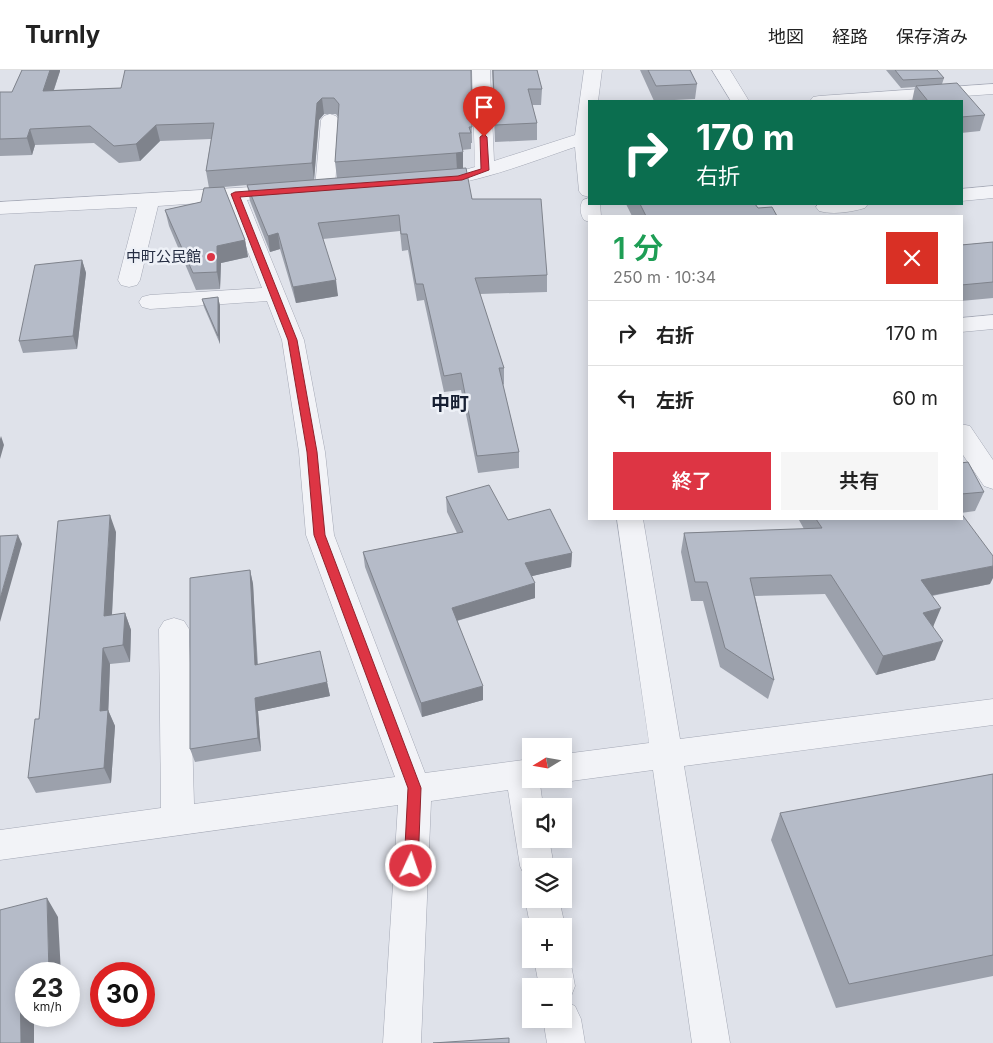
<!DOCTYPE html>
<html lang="ja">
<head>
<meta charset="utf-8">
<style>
  body { margin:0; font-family:Inter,"Noto Sans JP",sans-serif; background:#f6f6f6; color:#222; height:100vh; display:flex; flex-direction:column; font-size:19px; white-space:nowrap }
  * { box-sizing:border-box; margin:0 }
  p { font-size:16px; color:#767676 }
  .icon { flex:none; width:28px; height:28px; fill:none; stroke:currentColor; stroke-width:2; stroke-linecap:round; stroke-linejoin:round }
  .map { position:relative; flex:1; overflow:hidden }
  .side { position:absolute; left:588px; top:145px; width:375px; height:305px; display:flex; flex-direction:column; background:#fff; border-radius:0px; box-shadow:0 2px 12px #0003 }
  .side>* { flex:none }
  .top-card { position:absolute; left:588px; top:30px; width:375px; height:105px; border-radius:0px; box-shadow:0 2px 12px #0003; background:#0b6e4f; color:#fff; overflow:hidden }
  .needle { width:32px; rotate:259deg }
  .fabs { position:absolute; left:522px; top:668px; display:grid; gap:10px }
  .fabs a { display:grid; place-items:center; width:50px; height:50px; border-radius:0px; background:#fff; box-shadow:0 2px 12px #0003; font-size:25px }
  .speed { position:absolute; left:15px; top:892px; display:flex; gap:10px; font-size:25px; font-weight:700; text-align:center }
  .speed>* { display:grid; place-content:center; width:65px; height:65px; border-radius:50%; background:#fff; box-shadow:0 2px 12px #0003; line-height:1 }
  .speed small { font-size:12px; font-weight:400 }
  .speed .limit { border:8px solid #d22; background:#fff; color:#111 }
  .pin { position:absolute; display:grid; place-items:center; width:42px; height:42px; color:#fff; margin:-51px -21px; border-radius:50% 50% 50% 0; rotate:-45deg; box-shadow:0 0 5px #0007 }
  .pin .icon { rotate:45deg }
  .me { position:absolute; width:55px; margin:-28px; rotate:3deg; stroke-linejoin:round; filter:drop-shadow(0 0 4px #0008) }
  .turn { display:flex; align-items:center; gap:18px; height:105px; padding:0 25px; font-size:22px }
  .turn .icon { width:65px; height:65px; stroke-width:2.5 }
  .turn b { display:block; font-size:35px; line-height:42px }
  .round { display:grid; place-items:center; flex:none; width:52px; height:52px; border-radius:0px; background:#f6f6f6 }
  .head { display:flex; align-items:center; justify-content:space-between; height:85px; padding:0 25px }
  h1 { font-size:30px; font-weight:600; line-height:38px; color:#1e9e55 }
  .primary-button { display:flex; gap:10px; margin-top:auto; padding:10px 25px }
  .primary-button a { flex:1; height:58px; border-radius:0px; background:#dd3544; color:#fff; font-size:20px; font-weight:600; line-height:58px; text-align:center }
  .primary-button a+a { background:#f6f6f6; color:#222 }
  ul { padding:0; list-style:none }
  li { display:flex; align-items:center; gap:15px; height:65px; padding:0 25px; border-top:1px solid #e0e0e0 }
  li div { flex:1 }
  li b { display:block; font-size:19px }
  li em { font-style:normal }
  header { display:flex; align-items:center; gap:30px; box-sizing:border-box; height:70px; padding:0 25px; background:#fff; border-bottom:1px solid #e0e0e0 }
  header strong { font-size:24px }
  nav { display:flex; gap:28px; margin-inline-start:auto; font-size:18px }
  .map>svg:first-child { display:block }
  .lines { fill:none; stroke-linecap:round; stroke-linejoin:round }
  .minor-casing { stroke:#a4a8b5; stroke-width:1 }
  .minor { fill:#f2f3f7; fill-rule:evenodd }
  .wall { fill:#9ca1ac; fill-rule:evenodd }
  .shaded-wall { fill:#7f838c }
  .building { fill:#b5bbc8; stroke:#7f838c }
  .route { fill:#dd3544; stroke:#90222c }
  .poi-dot { fill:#dd3544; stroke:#eef1f7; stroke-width:2 }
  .labels { text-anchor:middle; stroke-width:5; stroke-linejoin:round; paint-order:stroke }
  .far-poi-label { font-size:15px; fill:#262e43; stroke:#eef1f7; text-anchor:end }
  .neighbourhood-label { font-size:19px; font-weight:bold; fill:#182033; stroke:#eef1f7 }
</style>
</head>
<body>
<header>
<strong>Turnly</strong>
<nav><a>地図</a><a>経路</a><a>保存済み</a></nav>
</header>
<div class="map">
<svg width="993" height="973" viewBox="0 0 993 973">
  <rect width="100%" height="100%" fill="#dfe2ea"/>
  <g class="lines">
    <defs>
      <path id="minor" d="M 472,0 L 490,0 L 494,91 L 575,65 L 584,0 L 602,0 L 598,31 L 589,31 L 589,127 L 582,125 L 579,121 L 575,77 C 541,88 457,122 425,114 L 422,110 L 425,106 L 457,102 L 475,97 Z
        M 712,0 L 730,0 L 749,31 L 731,31 Z
        M 993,14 L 993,24 L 893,31 L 810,31 L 813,27 L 819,26 Z
        M 330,44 L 336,46 L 339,50 L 335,118 L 332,122 L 318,122 L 315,118 L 321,50 L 324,46 Z
        M 287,115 L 294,117 L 297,121 L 294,125 L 247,130 L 304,270 L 325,382 L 334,465 L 425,703 L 531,689 L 531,709 L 544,709 L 540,714 L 543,736 L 531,736 L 531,769 L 549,769 L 554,796 L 531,796 L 531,809 L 525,807 L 520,796 L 508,720 L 431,731 L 421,973 L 383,973 L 398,735 L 0,790 L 0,760 L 161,738 L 159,559 L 164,551 L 174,548 L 184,551 L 189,559 L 194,734 L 395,707 L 306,465 L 299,382 L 282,270 L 267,231 L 150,239 L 142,237 L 139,232 L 142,227 L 150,225 L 262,218 L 228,131 L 158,136 L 140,210 L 137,215 L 129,217 L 121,215 L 118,210 L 137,137 L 0,144 L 0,132 Z
        M 993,116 L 993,128 L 961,131 L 961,119 Z
        M 589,128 L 589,134 L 600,134 L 601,146 L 589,146 L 589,152 L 584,150 C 580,144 579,136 583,130 Z
        M 818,134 L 868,134 L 865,138 C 851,142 833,145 819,141 L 816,137 Z
        M 993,245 L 993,259 L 961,262 L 961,248 Z
        M 961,354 L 970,356 L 993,390 L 993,419 L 984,416 L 961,382 Z
        M 617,449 L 643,449 L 680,669 L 993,629 L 993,655 L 684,696 L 730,973 L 692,973 L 653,700 L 564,712 L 556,709 L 564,709 L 564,684 L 649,673 Z
        M 531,817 L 531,829 L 559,829 L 565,856 L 564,858 L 564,856 L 531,856 L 531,860 L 525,829 Z
        M 564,876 L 570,889 L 575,916 L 570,929 L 564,931 L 575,936 L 581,949 L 585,973 L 547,973 L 543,949 L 564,949 L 564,916 L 539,916 L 534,889 L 564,889 Z"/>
    </defs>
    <use href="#minor" class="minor-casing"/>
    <use href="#minor" class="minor"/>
  </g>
  <path class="wall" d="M 22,0 L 60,0 L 60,1 L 54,20 L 121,18 L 471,0 L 472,73 L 471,73 L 471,79 L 462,80 L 463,98 L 472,129 L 547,205 L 547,222 L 480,224 L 504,298 L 504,314 L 503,315 L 519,382 L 519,398 L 478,403 L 461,320 L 444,322 L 424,230 L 417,231 L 408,180 L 402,181 L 400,161 L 323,169 L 338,226 L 296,233 L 280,179 L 270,182 L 250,131 L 247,115 L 224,117 L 245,170 L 248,187 L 221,193 L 220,219 L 196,220 L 169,156 L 165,140 L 201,132 L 209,118 L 206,101 L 211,69 L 160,71 L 140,91 L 119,93 L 94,73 L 35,75 L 32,85 L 0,86 L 0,22 L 12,22 ZM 324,44 L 336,44 L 338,47 L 335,92 L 337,108 L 314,110 L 319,50 Z
    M 492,0 L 537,0 L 542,19 L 541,35 L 532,35 L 537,53 L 537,70 L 495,72 Z
    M 640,0 L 690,0 L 697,14 L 695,29 L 654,31 Z
    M 886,0 L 937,0 L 944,8 L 942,14 L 985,45 L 980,61 L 961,63 L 961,31 L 912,31 L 915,17 L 901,18 Z
    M 626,134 L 755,134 L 758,138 L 777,146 L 632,146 Z
    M 993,172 L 993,228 L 961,231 L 961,175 Z
    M 82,190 L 86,203 L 77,279 L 23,283 L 19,271 Z
    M 218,227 L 220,236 L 220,274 L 204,237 L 202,229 Z
    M 961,393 L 984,422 L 975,441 L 961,443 Z
    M 446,427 L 508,450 L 572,483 L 571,497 L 532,506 L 535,528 L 457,551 L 483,630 L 422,647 L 365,497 L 363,482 L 457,463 L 447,442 Z
    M 799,449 L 961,449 L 990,514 L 932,526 L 935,590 L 876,605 L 825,524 L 755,526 L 774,610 L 768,629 L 720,597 L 703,531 L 691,531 L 681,482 L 684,463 L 804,459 L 799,450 Z
    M 116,462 L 112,545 L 125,543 L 131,560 L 130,592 L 110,594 L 108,640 L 115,656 L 111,713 L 36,723 L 28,708 L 39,649 Z
    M 250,500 L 253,514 L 258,595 L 327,612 L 330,626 L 258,641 L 261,681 L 195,692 L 190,679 Z
    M 993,704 L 993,906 L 836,938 L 771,770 L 780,743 Z"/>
  <path class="shaded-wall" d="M 50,0 L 60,0 L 60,1 L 48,37 L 43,21 Z
    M 322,28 L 324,44 L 319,50 L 314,110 L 312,93 L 317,33 Z
    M 156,55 L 160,71 L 140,91 L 136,74 Z
    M 30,59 L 35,75 L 32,85 L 27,68 Z
    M 463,82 L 463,98 L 457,100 L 456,83 Z
    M 278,163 L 280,179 L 270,182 L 268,166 Z
    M 245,170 L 248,187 L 221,193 L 220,219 L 217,202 L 217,176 Z
    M 82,190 L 86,203 L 77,279 L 73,266 Z
    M 336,210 L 338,226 L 296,233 L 293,217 Z
    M 218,227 L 220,236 L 220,274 L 218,266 Z
    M 1,366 L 4,375 L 0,389 L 0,369 Z
    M 110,445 L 116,462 L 111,562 L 104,546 Z
    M 18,465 L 22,474 L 0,552 L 0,529 Z
    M 572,483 L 571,497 L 524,508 L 525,493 Z
    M 993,496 L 993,508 L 990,514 L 913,529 L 921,510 Z
    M 250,500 L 253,514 L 258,609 L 255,595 Z
    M 535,513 L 535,528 L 452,552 L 452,538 Z
    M 941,538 L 933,557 L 923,543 Z
    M 125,543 L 131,560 L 130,592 L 123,575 Z
    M 943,571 L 935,590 L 876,605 L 883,586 Z
    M 103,578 L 110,594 L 108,651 L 108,640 L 115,656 L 111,713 L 104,698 L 100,641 Z
    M 327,612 L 330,626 L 258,641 L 261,681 L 258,668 L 255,628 Z
    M 483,616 L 483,630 L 422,647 L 421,633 Z
    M 47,828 L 58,847 L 61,904 L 49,904 Z
    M 26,913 L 26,946 L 34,946 L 34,973 L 21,973 L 20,914 Z"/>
  <path class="building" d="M 22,0 L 50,0 L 43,21 L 121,18 L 125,0 L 471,0 L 472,57 L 469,57 L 471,63 L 459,63 L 463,82 L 456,83 L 335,92 L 339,34 L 334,28 L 322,28 L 317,33 L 312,93 L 206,101 L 214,53 L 156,55 L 136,74 L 114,76 L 90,56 L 30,59 L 27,68 L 0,69 L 0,22 L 12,22 Z
    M 493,0 L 537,0 L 542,19 L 528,19 L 537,53 L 495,55 Z
    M 648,0 L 690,0 L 697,14 L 656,16 Z
    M 895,0 L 937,0 L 944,8 L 903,10 Z
    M 957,13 L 985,45 L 961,47 L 961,31 L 928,31 L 916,16 Z
    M 466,98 L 472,129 L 541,129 L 547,205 L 475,208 L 504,298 L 499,298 L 519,382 L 477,386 L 461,303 L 444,306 L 423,214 L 416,214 L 407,164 L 401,164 L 399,145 L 318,153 L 336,210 L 293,217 L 278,163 L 268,166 L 247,115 Z
    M 224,117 L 245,170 L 217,176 L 217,202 L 193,203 L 165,140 L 201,132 L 204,118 Z
    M 640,134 L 755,134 L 758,138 L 772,137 L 777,146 L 646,146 Z
    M 993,172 L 993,212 L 961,215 L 961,175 Z
    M 82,190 L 73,266 L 19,271 L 35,195 Z
    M 218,227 L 218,266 L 202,229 Z
    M 968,392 L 984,422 L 961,424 L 961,393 Z
    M 489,415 L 508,450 L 550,439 L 572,483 L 525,493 L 535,513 L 452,538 L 483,616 L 421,633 L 363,482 L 463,462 L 446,427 Z
    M 961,443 L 993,486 L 993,496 L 921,510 L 941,538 L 923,543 L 943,571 L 883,586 L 831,505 L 750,508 L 774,610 L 725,578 L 707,512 L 695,512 L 684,463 L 822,458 L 816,449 L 961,449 Z
    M 110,445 L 104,546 L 125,543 L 123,575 L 103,578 L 100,641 L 108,640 L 104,698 L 28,708 L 35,649 L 39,649 L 58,451 Z
    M 18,465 L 0,529 L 0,466 Z
    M 250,500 L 255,595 L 320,581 L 327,612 L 255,628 L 258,668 L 190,679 L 190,508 Z
    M 993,704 L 993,885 L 849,914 L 780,743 Z
    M 47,828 L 49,904 L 26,904 L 26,913 L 20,914 L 21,973 L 0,973 L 0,840 Z
    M 509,968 L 509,973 L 433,973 Z"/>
  <path class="route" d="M 484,64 L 487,67 L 489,100 L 462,110 L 240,127 L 297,270 L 317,382 L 325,465 L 421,718 L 418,796 L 416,801 L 411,803 L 406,801 L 404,796 L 408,718 L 314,465 L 307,382 L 288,270 L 231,124 L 235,122 L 458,106 L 481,99 L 480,67 Z"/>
  <circle class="poi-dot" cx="211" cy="187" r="5"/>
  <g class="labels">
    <g class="far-poi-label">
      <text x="201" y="192">中町公民館</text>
    </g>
    <g class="neighbourhood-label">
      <text x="450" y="340">中町</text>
    </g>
  </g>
</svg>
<div class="fabs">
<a><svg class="needle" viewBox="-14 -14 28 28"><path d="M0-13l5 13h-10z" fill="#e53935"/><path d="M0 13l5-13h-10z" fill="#767676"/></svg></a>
<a><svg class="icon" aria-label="sound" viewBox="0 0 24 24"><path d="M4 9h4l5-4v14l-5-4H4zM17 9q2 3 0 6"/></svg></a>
<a><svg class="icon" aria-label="layers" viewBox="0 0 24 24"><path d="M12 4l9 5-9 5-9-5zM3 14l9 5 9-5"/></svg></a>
<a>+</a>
<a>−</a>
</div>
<div class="speed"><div>23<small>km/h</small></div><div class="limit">30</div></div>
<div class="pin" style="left:484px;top:67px;background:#d93025"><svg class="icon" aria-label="arrive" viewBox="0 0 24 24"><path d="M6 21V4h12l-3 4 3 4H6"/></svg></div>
<svg class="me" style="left:411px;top:796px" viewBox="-20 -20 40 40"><circle r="17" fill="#dd3544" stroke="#fff" stroke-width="3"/><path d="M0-11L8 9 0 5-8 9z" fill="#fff"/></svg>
<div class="top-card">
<div class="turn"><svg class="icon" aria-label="right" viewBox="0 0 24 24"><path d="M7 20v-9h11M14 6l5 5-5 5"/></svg><div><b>170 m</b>右折</div></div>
</div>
<section class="side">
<div class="head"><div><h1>1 分</h1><p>250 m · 10:34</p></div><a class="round" style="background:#d93025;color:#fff"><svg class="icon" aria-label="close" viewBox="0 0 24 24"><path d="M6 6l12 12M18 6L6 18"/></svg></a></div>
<ul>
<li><svg class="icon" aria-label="right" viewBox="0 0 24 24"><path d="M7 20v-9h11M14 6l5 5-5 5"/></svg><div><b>右折</b></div><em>170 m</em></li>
<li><svg class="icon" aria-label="left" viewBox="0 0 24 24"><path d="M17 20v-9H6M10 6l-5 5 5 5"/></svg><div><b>左折</b></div><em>60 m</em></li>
</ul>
<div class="primary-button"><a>終了</a><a>共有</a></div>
</section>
</div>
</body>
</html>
